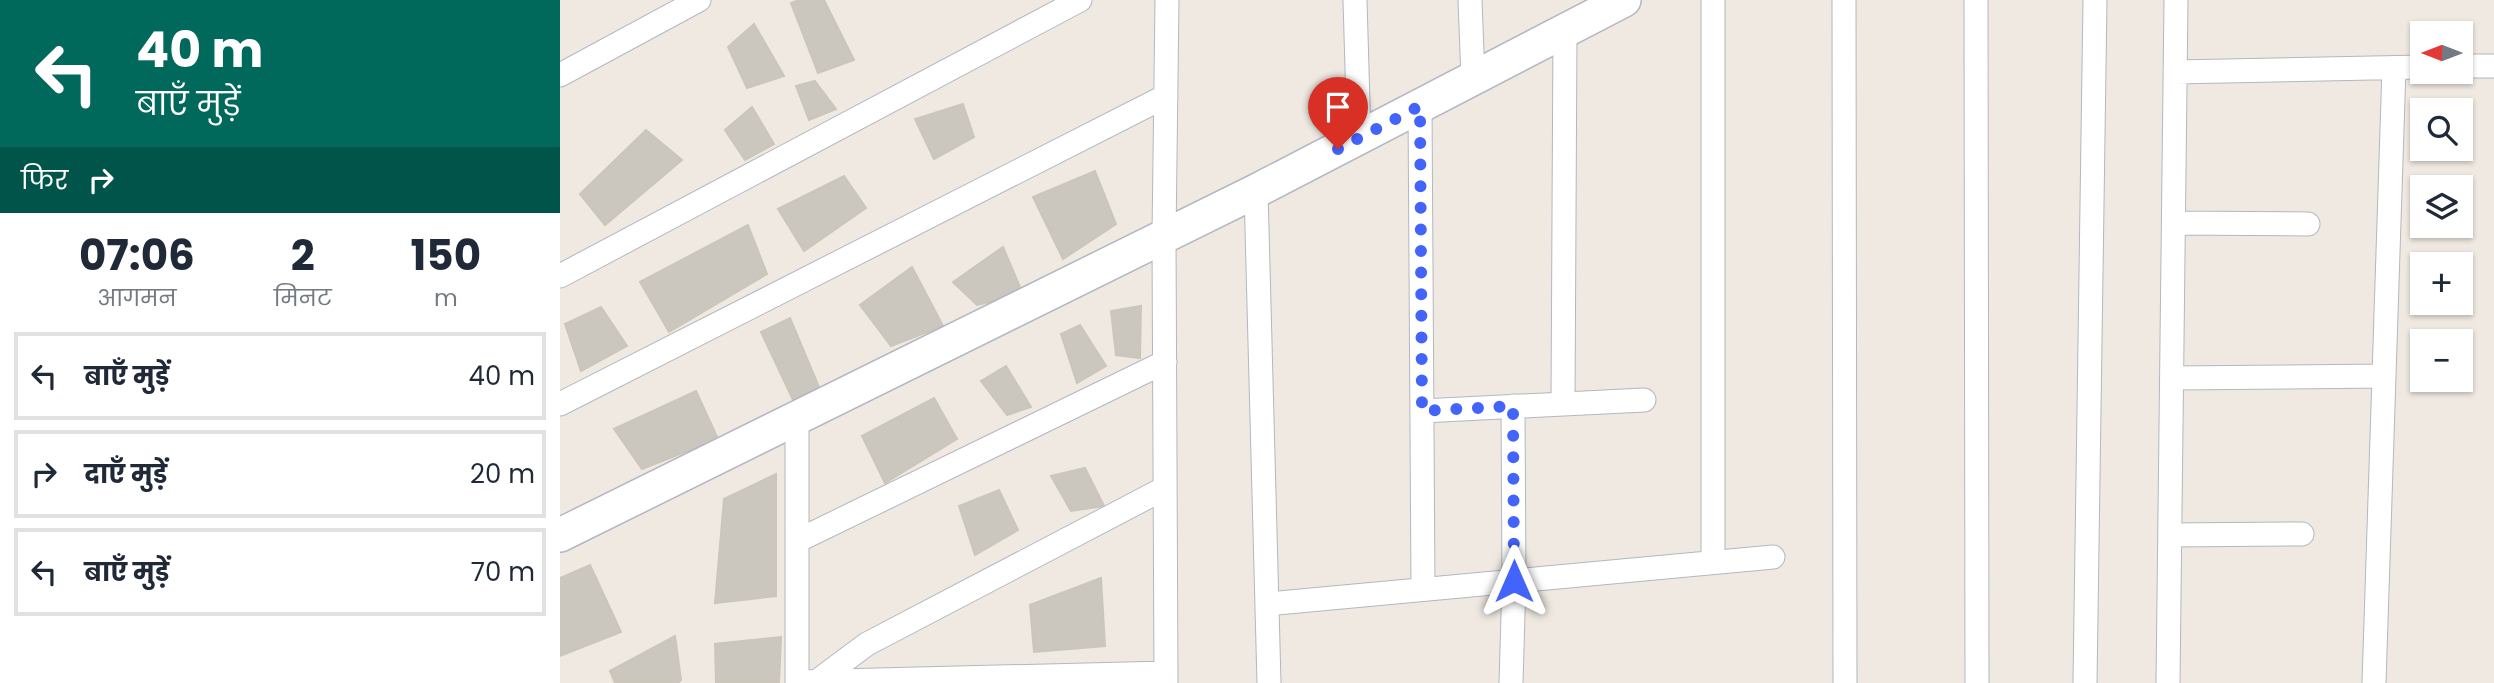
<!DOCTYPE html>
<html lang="hi">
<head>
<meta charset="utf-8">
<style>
  body { margin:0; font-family:Poppins,"Noto Sans Devanagari",sans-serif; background:#f6f6f7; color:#1f2937; height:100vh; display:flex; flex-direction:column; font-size:26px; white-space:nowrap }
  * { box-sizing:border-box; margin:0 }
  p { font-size:23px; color:#747a83 }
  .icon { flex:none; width:38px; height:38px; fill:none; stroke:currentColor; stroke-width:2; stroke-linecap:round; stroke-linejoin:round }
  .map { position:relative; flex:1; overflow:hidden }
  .drawer { display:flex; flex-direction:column; background:#fff; width:560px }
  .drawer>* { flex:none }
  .hud { background:#00695c; color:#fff; overflow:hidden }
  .needle { width:46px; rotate:270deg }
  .buttons { position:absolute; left:1850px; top:21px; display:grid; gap:14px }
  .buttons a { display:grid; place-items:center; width:63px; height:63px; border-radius:0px; background:#fff; box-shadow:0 2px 5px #0004; font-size:35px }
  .pin { position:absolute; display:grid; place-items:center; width:60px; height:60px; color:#fff; margin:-72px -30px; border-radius:50% 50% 50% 0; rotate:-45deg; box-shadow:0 0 7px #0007 }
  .pin .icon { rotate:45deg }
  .me { position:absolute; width:77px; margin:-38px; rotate:0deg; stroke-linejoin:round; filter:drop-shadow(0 0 5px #0008) }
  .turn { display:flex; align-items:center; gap:24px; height:147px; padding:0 21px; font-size:32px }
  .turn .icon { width:91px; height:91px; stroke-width:2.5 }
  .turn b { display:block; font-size:49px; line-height:60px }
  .then { display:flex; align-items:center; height:66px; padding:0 21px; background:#0003; gap:14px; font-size:26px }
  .eta { display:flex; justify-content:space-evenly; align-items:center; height:119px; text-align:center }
  .eta b { font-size:42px; font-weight:700; line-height:49px }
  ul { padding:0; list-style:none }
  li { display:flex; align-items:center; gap:21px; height:88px; margin:0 14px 10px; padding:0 7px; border:4px solid #e0e1e3; border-radius:0px }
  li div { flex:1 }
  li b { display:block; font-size:26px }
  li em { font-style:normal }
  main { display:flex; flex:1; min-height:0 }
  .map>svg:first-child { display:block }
  .building { fill:#cbc7bf; stroke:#cbc5ba; stroke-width:2 }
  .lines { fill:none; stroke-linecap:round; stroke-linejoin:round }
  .street-casing { stroke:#b4b7c1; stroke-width:25 }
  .secondary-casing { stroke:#b4b7c1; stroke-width:36 }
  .street { stroke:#fff; stroke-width:23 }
  .secondary { stroke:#fff; stroke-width:33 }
  .route { stroke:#4264fb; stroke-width:12; stroke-dasharray:0 21.6 }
</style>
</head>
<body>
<main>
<section class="drawer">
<div class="hud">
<div class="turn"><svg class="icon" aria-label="left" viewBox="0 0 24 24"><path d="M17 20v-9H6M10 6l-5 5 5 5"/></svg><div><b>40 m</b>बाएँ मुड़ें</div></div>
<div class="then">फिर<svg class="icon" aria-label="right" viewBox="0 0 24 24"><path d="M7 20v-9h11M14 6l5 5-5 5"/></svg></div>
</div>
<div class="eta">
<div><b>07:06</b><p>आगमन</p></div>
<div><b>2</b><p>मिनट</p></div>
<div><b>150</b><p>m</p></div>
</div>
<ul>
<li><svg class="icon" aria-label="left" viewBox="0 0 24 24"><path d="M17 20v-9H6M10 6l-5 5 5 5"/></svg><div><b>बाएँ मुड़ें</b></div><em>40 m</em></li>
<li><svg class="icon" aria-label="right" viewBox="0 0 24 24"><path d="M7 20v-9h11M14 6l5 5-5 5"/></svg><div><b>दाएँ मुड़ें</b></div><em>20 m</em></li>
<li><svg class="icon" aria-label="left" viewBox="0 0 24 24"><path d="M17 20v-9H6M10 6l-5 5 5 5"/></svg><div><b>बाएँ मुड़ें</b></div><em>70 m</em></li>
</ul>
</section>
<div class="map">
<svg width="1934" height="683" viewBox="0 0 1934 683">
  <rect width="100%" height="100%" fill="#efe9e1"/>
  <path class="building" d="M 239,0 L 264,0 L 294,60 L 258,73 L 231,3 Z
    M 194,24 L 224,76 L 187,88 L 168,47 Z
    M 255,81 L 276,109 L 249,120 L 236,86 Z
    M 403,104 L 414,137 L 374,159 L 355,119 Z
    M 192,107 L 214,144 L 185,160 L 165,130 Z
    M 86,130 L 122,160 L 45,225 L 20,194 Z
    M 535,171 L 556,224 L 503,259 L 473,197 Z
    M 284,176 L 306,208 L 244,251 L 218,209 Z
    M 188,225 L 207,274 L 109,332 L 80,282 Z
    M 443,247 L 463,294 L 417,305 L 393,282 Z
    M 352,267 L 383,326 L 331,346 L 300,305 Z
    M 581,306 L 580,358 L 556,355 L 551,311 Z
    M 41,307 L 67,346 L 21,371 L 5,324 Z
    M 230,318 L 259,387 L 233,400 L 201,332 Z
    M 520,325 L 546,366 L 517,383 L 501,334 Z
    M 446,366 L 471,407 L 447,415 L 421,381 Z
    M 136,391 L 158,439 L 82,469 L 54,429 Z
    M 374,398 L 397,439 L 325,483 L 302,436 Z
    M 525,468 L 544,506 L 511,511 L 491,476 Z
    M 216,474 L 216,596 L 155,603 L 164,499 Z
    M 439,490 L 458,530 L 415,555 L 399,506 Z
    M 30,565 L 61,632 L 0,656 L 0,578 Z
    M 541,578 L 545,646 L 474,652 L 470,605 Z
    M 115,636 L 121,680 L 118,683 L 55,683 L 50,671 Z
    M 221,637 L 219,683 L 156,683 L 155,644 Z"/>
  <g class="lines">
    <defs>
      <path id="street" d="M 795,0 L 799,138
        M 910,0 L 913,79
        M 1153,0 L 1153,562
        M 1284,0 L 1285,683
        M 1416,0 L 1417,683
        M 1900,66 L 1934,66
        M 1615,72 L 1862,67
        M 0,75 L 139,0
        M 860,106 L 863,589
        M 696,191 L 709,683
        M 1614,223 L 1748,224
        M 0,276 L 520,0
        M 1612,378 L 1824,376
        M 0,404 L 606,96
        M 1003,404 L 1005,31
        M 862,411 L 1084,400
        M 237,418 L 237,683
        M 1610,535 L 1742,534
        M 237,541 L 605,362
        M 707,604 L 1213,557
        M 237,682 L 606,673
        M 256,682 L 307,644 L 605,488
        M 606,683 L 604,237 L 607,0
        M 951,683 L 954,581 L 953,406
        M 1525,683 L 1535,0
        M 1608,683 L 1616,0
        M 1814,683 L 1834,68"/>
      <path id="secondary" d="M 0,535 L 696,191 L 1064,0"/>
    </defs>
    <use href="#street" class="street-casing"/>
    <use href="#secondary" class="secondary-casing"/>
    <use href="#street" class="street"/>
    <use href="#secondary" class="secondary"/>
  </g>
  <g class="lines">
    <path class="route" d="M 778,149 L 860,106 L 862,411 L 953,406 L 954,581"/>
  </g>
</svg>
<div class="buttons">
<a><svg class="needle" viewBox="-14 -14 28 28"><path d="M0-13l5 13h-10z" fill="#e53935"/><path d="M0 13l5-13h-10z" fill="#747a83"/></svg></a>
<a><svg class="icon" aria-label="search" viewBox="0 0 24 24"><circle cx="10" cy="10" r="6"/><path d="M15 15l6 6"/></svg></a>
<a><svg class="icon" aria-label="layers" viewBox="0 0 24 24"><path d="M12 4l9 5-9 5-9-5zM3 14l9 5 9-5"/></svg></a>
<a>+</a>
<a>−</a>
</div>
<div class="pin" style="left:778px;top:149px;background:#d93025"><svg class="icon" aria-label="arrive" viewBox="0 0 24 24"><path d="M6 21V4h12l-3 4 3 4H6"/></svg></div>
<svg class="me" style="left:954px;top:581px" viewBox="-20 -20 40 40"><path d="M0-17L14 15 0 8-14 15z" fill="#4264fb" stroke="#fff" stroke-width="4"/></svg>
</div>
</main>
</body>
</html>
